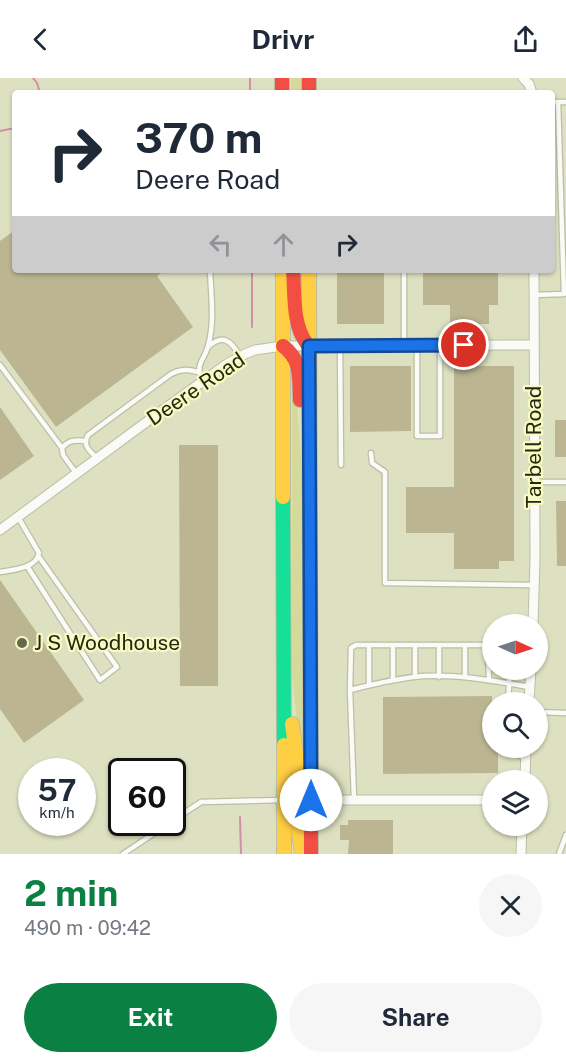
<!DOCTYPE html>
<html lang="en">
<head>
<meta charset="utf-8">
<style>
  body { margin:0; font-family:"Public Sans",sans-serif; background:#f6f6f7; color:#1f2937; height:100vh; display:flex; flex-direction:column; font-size:22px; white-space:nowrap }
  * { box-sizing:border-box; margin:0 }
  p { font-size:20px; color:#747a83 }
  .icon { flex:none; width:33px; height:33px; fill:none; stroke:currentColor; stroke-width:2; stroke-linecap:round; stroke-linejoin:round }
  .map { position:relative; height:776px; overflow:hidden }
  .details { display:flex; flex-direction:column; background:#fff; flex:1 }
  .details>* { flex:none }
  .guide { position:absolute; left:12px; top:12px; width:543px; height:183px; border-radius:6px; box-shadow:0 2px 4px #0004; background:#fff; color:#1f2937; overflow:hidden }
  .needle { width:39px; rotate:93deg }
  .fabs { position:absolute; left:482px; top:536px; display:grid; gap:12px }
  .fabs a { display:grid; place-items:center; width:66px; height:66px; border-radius:50%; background:#fff; box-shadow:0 2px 4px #0004; font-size:30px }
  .speed { position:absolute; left:18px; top:680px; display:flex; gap:12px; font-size:30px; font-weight:700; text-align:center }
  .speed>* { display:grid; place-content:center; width:78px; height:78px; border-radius:50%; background:#fff; box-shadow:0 2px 4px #0004; line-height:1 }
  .speed small { font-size:15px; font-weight:400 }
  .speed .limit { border:3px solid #111; border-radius:9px; background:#fff; color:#111 }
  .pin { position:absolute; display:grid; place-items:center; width:51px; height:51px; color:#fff; margin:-26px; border:3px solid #fff; border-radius:50%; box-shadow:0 2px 6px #0007 }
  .me { position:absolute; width:66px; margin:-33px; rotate:0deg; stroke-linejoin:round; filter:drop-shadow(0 0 4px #0008) }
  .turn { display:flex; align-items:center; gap:21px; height:126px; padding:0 24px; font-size:27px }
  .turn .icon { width:78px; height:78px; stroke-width:2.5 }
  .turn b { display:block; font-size:42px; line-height:51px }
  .lanes { display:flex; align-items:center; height:57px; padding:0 24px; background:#0003; justify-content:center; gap:30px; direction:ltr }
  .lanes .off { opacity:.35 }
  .round { display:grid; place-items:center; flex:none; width:63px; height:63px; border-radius:32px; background:#f6f6f7 }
  .summary { display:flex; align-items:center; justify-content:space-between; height:102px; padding:0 24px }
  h1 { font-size:36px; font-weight:700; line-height:45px; color:#0b8043 }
  .button { display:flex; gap:12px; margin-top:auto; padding:12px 24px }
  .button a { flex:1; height:69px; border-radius:36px; background:#0b8043; color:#fff; font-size:24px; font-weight:700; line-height:69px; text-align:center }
  .button a+a { background:#f6f6f7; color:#1f2937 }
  header { display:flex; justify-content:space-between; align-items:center; height:78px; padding:0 24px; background:#fff; font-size:27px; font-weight:700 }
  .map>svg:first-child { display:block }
  .green { fill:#d5d99a }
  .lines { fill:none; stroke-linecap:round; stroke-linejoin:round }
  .stream { stroke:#d48ea6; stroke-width:2 }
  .building { fill:#bbb691 }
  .lane-casing { stroke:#bcbea5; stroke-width:7 }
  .street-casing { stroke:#bcbea5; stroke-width:11 }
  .fast-casing { stroke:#bcbea5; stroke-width:16 }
  .slow-casing { stroke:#bcbea5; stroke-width:16 }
  .jam-casing { stroke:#bcbea5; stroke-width:16 }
  .lane { stroke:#fafaf6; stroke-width:4.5 }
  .street { stroke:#fafaf6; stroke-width:9 }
  .fast { stroke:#16e098; stroke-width:14 }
  .slow { stroke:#ffcf43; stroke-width:14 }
  .jam { stroke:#f24e42; stroke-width:14 }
  .route-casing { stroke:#114b97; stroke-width:15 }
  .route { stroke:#1a73e8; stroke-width:10 }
  .poi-dot { fill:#66684e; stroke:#f7fbc1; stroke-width:2 }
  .labels { text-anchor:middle; stroke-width:4.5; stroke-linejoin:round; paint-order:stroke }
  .street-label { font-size:21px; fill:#252710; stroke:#f7fbc1 }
  .poi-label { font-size:21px; fill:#252710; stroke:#f7fbc1; text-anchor:start }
</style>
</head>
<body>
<header><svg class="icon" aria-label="back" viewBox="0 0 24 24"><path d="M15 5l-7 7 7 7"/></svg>Drivr<svg class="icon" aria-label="share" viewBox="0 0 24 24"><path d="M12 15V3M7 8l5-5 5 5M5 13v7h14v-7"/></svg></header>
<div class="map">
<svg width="566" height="776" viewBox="0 0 566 776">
  <rect width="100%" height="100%" fill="#dee1c1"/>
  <path class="green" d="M 291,0 L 303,0 L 303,15 L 291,15 Z
    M 292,288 L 294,288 L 305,429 L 303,701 L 292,596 Z"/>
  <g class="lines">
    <path class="stream" d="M 33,0 L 37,5 L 40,15
      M 250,0 L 250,15
      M 0,53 L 15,50
      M 252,192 L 252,249
      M 240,739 L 241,776"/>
  </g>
  <path class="building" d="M 15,152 L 15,192 L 165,192 L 157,198 L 193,249 L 56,349 L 0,272 L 0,163 Z
    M 337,192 L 384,192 L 384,246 L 337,246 Z
    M 423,192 L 498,192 L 498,227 L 489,227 L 489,246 L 450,246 L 450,227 L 423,227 Z
    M 350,288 L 411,288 L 411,353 L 350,354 Z
    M 454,288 L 514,288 L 514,483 L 499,483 L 499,491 L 454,491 L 454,455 L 406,455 L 406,409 L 454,409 Z
    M 0,329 L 34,378 L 0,402 Z
    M 555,342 L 566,342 L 566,379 L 555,379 Z
    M 179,367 L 218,367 L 218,608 L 180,608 Z
    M 556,423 L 566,423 L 566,488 L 557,488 Z
    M 0,502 L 84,622 L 24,665 L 0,631 Z
    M 492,618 L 492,669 L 498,669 L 498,695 L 383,696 L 383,619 Z
    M 348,742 L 393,742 L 393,776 L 348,776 L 349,762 L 340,762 L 340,747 L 348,747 Z"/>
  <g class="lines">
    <defs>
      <path id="lane" d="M 552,24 L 566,24
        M 404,192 L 404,267
        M 534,217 L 564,216 L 558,24
        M 417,267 L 417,358 L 440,358 L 440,267
        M 340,268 L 341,387
        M 208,269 C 223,255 231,263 240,278
        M 0,287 L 62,370
        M 203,303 C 194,285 204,284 208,268 C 215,244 211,217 210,192
        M 371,375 L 372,385 L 385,394 L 385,505 L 534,507
        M 97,380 C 90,373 82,368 88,357 L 171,296 C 181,291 188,291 198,294
        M 76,395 L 63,377 L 62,370 C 69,362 74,362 85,363
        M 536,404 L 566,404
        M 27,488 L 100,602 L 117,589 L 39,479
        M 0,494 C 13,492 37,490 39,475 L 18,439
        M 415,567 L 415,599
        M 465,567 L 465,599
        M 488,567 L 489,602
        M 439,599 L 439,567
        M 393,602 L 393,567
        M 369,607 L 369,567
        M 350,612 L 351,570 L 356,567 L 492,567
        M 508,624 L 510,591
        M 537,634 L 566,635
        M 510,669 C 513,676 519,678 526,680
        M 354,721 L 350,612 C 374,606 398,600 423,598 C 459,596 495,603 530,609
        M 172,743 L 201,724 L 281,722
        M 123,776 L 171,744
        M 559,776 L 566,757"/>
      <path id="street" d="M 523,0 L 529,6 L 532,15
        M 0,452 L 164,331 L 227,286 L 245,276 L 255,272 L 283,268 L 534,267
        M 533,546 L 535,482 L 534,192
        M 529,624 L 531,591
        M 525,702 L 526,669
        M 287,722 L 492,722
        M 521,776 L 522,747"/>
      <path id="fast" d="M 283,419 L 284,667"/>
      <path id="slow" d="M 283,192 L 283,419
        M 309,192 L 310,478
        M 292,646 L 301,711 L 308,720
        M 284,667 L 284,776
        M 284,722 L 292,726 L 296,733 L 302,776"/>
      <path id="jam" d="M 282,0 L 282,15
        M 309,0 L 309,15
        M 293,192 C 295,216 292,246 307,266
        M 283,268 C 302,282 299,301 300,322
        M 310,478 L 311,776"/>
    </defs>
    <use href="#lane" class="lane-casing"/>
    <use href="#street" class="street-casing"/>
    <use href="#fast" class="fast-casing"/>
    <use href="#slow" class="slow-casing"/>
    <use href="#jam" class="jam-casing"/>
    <use href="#lane" class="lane"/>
    <use href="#street" class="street"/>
    <use href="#fast" class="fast"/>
    <use href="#slow" class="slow"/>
    <use href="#jam" class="jam"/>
  </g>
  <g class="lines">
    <defs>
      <path id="route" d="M 311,722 L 309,268 L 464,267"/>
    </defs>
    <use href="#route" class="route-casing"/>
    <use href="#route" class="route"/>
  </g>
  <circle class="poi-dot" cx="22" cy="565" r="6"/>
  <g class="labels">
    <g class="street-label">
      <text transform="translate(196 311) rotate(-34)" y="7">Deere Road</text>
      <text transform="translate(534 369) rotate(-90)" y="7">Tarbell Road</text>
    </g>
    <g class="poi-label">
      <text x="34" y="572">J S Woodhouse</text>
    </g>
  </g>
</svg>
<div class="fabs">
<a><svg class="needle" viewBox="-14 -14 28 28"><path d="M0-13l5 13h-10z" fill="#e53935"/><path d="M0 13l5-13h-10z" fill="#747a83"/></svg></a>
<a><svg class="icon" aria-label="search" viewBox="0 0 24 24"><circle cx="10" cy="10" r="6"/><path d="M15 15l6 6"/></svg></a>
<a><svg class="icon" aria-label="layers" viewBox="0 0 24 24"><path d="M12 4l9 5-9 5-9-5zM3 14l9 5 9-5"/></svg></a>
</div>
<div class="speed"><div>57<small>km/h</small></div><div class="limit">60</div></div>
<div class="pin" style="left:464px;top:267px;background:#d93025"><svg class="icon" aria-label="arrive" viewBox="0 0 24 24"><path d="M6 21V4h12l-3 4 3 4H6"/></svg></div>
<svg class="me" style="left:311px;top:722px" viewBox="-20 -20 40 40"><circle r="19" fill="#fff"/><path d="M0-13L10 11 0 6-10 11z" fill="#1a73e8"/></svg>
<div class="guide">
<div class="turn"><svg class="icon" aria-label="right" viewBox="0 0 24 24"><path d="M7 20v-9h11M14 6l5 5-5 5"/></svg><div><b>370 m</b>Deere Road</div></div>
<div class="lanes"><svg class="icon off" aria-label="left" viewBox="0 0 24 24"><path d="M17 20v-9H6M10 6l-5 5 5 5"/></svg><svg class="icon off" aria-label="ahead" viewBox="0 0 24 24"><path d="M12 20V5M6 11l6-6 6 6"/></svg><svg class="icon" aria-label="right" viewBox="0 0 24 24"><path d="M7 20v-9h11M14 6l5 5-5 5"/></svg></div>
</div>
</div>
<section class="details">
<div class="summary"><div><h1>2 min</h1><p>490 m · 09:42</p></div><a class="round"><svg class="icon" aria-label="close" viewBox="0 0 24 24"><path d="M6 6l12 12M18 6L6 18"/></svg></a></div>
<div class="button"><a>Exit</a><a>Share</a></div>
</section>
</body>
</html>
